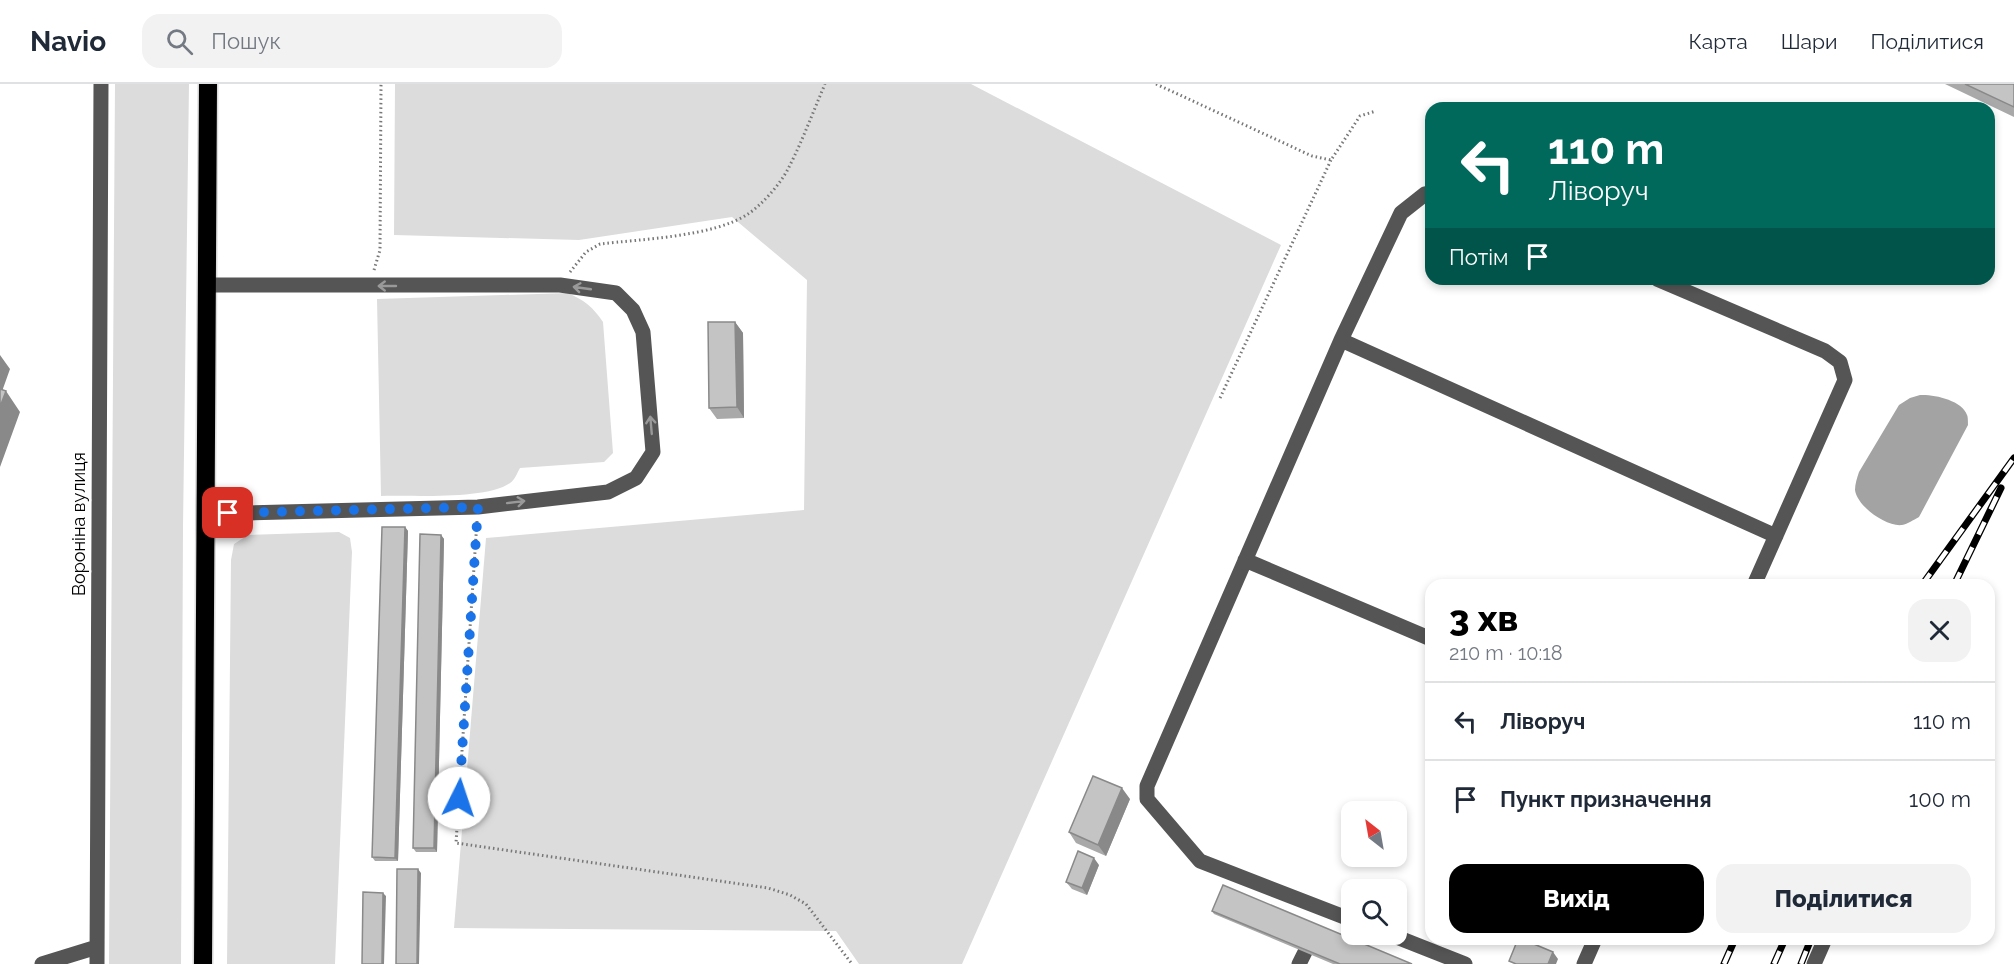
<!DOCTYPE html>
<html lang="uk">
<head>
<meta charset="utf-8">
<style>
  body { margin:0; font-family:Raleway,sans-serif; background:#f2f2f3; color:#1f2937; height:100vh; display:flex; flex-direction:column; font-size:22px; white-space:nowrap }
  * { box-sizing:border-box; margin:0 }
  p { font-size:20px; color:#747a83 }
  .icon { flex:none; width:33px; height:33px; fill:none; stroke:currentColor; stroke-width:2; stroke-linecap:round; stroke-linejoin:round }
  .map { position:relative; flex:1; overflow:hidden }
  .panel { position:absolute; left:1425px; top:495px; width:570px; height:366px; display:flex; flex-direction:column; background:#fff; border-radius:18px; box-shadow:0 3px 9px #0003 }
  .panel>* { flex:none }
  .top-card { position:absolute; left:1425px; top:18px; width:570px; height:183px; border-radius:18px; box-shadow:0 3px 9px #0003; background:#00695c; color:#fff; overflow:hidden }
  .needle { width:39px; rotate:329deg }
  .fabs { position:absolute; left:1341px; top:717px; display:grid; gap:12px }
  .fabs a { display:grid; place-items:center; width:66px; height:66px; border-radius:12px; background:#fff; box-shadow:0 3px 9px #0003; font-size:30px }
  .pin { position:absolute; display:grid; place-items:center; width:51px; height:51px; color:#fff; margin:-26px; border-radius:12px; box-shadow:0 3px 9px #0006 }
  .me { position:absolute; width:66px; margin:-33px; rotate:4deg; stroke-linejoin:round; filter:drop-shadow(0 0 4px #0008) }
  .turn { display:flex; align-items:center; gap:21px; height:126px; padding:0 24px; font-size:27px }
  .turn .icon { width:78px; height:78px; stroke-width:2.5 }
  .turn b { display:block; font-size:42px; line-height:51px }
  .then { display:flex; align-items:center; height:57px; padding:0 24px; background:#0003; gap:12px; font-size:22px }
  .round { display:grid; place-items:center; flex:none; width:63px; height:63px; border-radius:18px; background:#f2f2f3 }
  .head { display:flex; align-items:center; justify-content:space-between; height:102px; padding:0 24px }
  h1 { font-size:36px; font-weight:800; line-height:45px; color:#000 }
  .primary-button { display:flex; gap:12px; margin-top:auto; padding:12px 24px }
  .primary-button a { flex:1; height:69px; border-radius:18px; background:#000; color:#fff; font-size:24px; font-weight:800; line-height:69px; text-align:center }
  .primary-button a+a { background:#f2f2f3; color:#1f2937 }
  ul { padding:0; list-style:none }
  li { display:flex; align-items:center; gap:18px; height:78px; padding:0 24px; border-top:2px solid #e0e1e3 }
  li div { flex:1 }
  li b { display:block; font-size:22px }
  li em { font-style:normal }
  header { display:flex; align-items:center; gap:36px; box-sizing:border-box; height:84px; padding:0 30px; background:#fff; border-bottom:2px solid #e0e1e3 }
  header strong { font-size:28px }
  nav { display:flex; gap:33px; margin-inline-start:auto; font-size:21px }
  .search { width:420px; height:54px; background:#f2f2f3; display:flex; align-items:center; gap:15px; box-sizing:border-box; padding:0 21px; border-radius:18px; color:#747a83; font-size:22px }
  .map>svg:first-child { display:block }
  .green { fill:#dcdcdc }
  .water { fill:#a3a3a3 }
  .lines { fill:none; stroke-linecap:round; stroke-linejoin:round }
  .highway-casing { stroke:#dbdbdb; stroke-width:21 }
  .path { stroke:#777; stroke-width:3; stroke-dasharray:1.5 3; stroke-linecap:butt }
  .minor { stroke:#555; stroke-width:15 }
  .highway { stroke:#000; stroke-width:18 }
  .rail-casing { stroke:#000; stroke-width:7 }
  .rail { stroke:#fff; stroke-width:4.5; stroke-dasharray:14; stroke-linecap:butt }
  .wall { fill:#a9a9a9 }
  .shaded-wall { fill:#898989 }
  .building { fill:#c4c4c4; stroke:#898989; stroke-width:1.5 }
  .oneway { stroke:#999 }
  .route { stroke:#1a73e8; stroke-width:10; stroke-dasharray:0 18 }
  .labels { text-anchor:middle; stroke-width:4.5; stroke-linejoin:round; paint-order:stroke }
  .street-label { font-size:18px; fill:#000; stroke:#fff }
</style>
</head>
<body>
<header>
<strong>Navio</strong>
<div class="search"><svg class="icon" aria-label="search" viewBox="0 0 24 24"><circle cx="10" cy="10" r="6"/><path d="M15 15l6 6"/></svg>Пошук</div>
<nav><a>Карта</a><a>Шари</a><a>Поділитися</a></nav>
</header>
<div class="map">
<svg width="2014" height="880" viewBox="0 0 2014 880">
  <rect width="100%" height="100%" fill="#fff"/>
  <path class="green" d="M 115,0 L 189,0 L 183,443 L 181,880 L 109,880 Z
    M 395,0 L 971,0 L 1281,161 L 962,880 L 859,880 L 836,847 L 454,844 L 486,454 L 804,426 L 807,196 L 732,133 L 579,156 L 394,151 Z
    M 568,209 C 584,216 593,223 603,238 L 613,369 L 604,378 L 520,384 C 517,389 515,396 510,399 C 486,416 413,411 381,412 L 377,215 Z
    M 339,448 L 350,454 L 352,468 L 335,880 L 227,880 L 231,476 L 234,460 L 248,451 Z"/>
  <path class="water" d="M 1920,311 C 1933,310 1962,316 1967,331 C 1968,332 1968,340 1968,341 L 1919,433 C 1913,436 1908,440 1902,441 C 1886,443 1857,422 1855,406 C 1855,400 1857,394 1859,388 L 1899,321 L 1910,314 Z"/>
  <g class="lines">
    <defs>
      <path id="highway" d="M 203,880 L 208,0"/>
    </defs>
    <use href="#highway" class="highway-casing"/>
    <path class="path" d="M 1156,0 L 1312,72 L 1331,76 L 1360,32 L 1376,27
      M 374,186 L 380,166 L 381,0
      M 570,188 L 586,168 L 600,160 C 641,155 713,153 748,130 C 763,120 780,100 788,85 C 802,58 813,28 825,0
      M 1220,314 L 1331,76
      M 477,437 L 456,759 L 768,804 L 790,811 L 806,820 L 852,880"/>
    <path class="minor" d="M 1657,195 L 1825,267 L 1840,278 L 1845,296 L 1754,501
      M 1341,256 L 1776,452
      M 206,430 L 478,423 L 608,408 L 636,394 L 653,368 L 643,248 L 633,226 L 616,209 L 560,201 L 207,201
      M 1245,476 L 1431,555
      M 1352,836 L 1200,777 L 1147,715 L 1147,702 L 1341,256 L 1401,129 L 1425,110 L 1431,109
      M 1389,850 L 1465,880
      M 42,880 L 97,863
      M 97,880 L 101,0
      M 1299,880 L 1305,868
      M 1584,880 L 1595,855
      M 1814,880 L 1825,855"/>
    <use href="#highway" class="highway"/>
    <defs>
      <path id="rail" d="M 1922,501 L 2014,374
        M 1954,501 L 2001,404
        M 1724,880 L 1735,855
        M 1774,880 L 1785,855
        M 1801,880 L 1811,855"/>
    </defs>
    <use href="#rail" class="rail-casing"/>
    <use href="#rail" class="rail"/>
  </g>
  <path class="wall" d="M 1945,0 L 2014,0 L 2014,33 Z
    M 735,238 L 743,249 L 744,334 L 717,335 L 709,324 Z
    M 405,443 L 408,447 L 398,777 L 375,777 L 372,773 Z
    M 441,451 L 444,455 L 437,768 L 416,768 L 413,764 Z
    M 1130,715 L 1106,772 L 1076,759 L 1069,748 Z
    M 1099,781 L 1087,811 L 1072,805 L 1066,798 Z
    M 1212,827 L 1412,880 L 1333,880 L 1214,830 Z"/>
  <path class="shaded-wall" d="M 735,238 L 743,249 L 744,334 L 737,323 Z
    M 0,271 L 10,285 L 0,313 Z
    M 6,307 L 20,328 L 0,383 L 0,323 Z
    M 405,443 L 408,447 L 398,777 L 395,774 Z
    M 441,451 L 444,455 L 437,768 L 434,764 Z
    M 1122,704 L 1130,715 L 1106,772 L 1098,761 Z
    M 1094,774 L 1099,781 L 1087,811 L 1082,804 Z
    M 418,785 L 421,789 L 419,880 L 417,880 Z
    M 383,809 L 386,812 L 384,880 L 382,880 Z
    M 1553,868 L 1558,875 L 1556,880 L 1548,880 Z"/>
  <path class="building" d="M 1965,0 L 2014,0 L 2014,23 Z
    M 708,238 L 735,238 L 737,323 L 709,324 Z
    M 0,305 L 6,307 L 0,323 Z
    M 382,443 L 405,443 L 395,774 L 372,773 Z
    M 420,450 L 441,451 L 434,764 L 413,764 Z
    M 1093,692 L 1122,704 L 1098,761 L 1069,748 Z
    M 1078,767 L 1094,774 L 1082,804 L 1066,798 Z
    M 397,785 L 418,785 L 417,880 L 396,880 Z
    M 1223,801 L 1412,880 L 1340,880 L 1212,827 Z
    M 363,808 L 383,809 L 382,880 L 362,880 Z
    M 1518,855 L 1522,855 L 1553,868 L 1548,880 L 1516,880 L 1509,877 Z"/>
  <defs><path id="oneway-shaft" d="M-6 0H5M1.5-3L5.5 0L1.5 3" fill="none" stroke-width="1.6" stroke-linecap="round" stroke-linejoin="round" transform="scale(1.5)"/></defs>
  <g class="oneway">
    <use href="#oneway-shaft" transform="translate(387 202) rotate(180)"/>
    <use href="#oneway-shaft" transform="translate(582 204) rotate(-172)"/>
    <use href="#oneway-shaft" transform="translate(651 341) rotate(-95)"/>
    <use href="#oneway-shaft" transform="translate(516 418) rotate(-7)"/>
  </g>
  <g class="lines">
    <path class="route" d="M 228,429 L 478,423 L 459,714"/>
  </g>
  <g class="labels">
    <g class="street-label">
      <text transform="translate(79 440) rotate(-90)" y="6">Вороніна вулиця</text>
    </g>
  </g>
</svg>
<div class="fabs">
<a><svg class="needle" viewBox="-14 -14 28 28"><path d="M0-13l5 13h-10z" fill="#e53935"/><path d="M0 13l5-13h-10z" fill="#747a83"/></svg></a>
<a><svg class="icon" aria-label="search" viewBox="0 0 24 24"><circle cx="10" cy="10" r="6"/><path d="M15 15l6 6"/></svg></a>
</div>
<div class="pin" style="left:228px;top:429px;background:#d93025"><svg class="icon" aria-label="arrive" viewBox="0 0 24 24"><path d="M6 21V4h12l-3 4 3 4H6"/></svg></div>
<svg class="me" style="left:459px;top:714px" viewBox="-20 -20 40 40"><circle r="19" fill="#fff"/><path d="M0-13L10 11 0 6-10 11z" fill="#1a73e8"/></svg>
<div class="top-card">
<div class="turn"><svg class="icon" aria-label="left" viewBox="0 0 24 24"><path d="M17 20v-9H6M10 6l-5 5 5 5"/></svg><div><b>110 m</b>Ліворуч</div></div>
<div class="then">Потім<svg class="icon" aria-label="arrive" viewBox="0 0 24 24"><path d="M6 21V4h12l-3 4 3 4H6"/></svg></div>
</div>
<section class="panel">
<div class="head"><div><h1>3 хв</h1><p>210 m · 10:18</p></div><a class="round"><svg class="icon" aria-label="close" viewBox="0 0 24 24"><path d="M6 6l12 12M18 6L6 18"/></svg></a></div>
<ul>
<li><svg class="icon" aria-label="left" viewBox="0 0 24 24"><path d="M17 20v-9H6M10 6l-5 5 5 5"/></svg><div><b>Ліворуч</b></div><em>110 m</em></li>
<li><svg class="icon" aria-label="arrive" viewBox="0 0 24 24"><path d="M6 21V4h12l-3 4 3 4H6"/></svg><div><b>Пункт призначення</b></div><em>100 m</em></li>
</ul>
<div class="primary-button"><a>Вихід</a><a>Поділитися</a></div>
</section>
</div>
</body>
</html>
